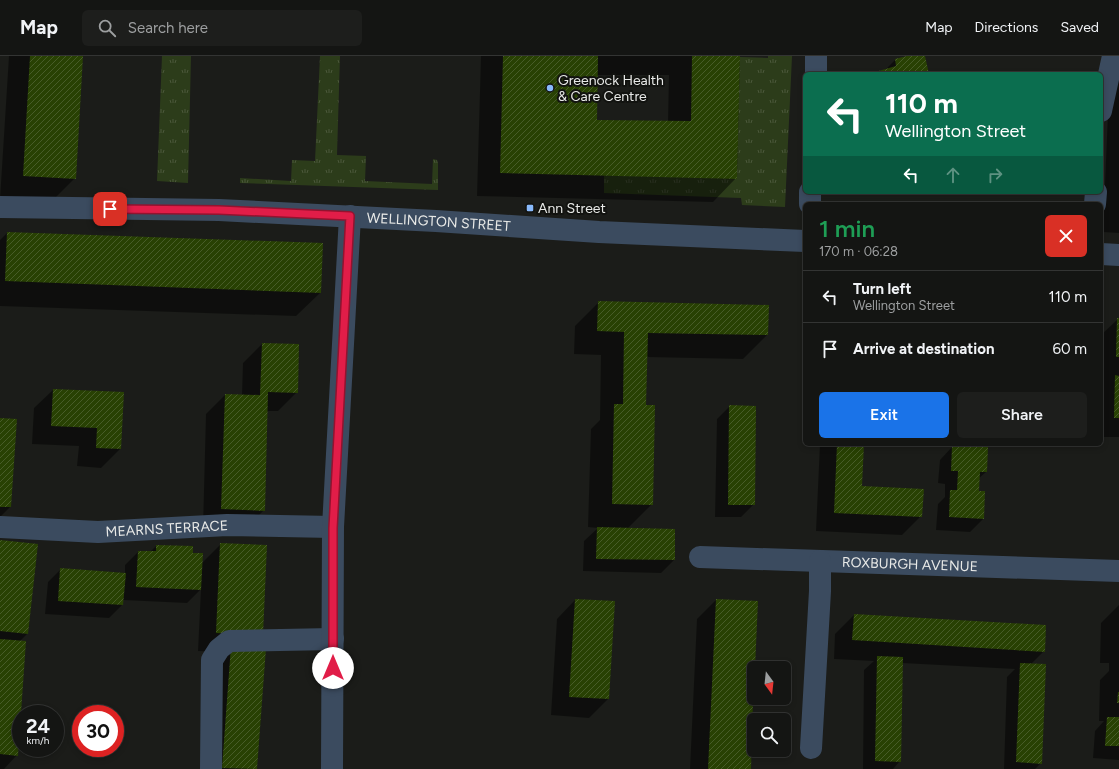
<!DOCTYPE html>
<html lang="en">
<head>
<meta charset="utf-8">
<style>
  body { margin:0; font-family:Figtree,sans-serif; background:#1d1e1c; color:#f1f3f6; height:100vh; display:flex; flex-direction:column; font-size:15px; white-space:nowrap }
  * { box-sizing:border-box; margin:0 }
  p { font-size:13px; color:#9d9fa0 }
  .icon { flex:none; width:22px; height:22px; fill:none; stroke:currentColor; stroke-width:2; stroke-linecap:round; stroke-linejoin:round }
  .map { position:relative; flex:1; overflow:hidden }
  .side { position:absolute; left:803px; top:146px; width:300px; height:244px; display:flex; flex-direction:column; background:#141513; border-radius:6px; box-shadow:0 2px 6px #0003,0 0 0 1px #333433 }
  .side>* { flex:none }
  .guide { position:absolute; left:803px; top:16px; width:300px; height:122px; border-radius:6px; box-shadow:0 2px 6px #0003,0 0 0 1px #333433; background:#0b6e4f; color:#fff; overflow:hidden }
  .needle { width:26px; rotate:165deg }
  .fabs { position:absolute; left:747px; top:605px; display:grid; gap:8px }
  .fabs a { display:grid; place-items:center; width:44px; height:44px; border-radius:6px; background:#141513; box-shadow:0 2px 6px #0003,0 0 0 1px #333433; font-size:20px }
  .speed { position:absolute; left:12px; top:649px; display:flex; gap:8px; font-size:20px; font-weight:700; text-align:center }
  .speed>* { display:grid; place-content:center; width:52px; height:52px; border-radius:50%; background:#141513; box-shadow:0 2px 6px #0003,0 0 0 1px #333433; line-height:1 }
  .speed small { font-size:10px; font-weight:400 }
  .speed .limit { border:6px solid #d22; background:#fff; color:#111 }
  .pin { position:absolute; display:grid; place-items:center; width:34px; height:34px; color:#fff; margin:-17px; border-radius:8px; box-shadow:0 2px 6px #0006 }
  .me { position:absolute; width:44px; margin:-22px; rotate:0deg; stroke-linejoin:round; filter:drop-shadow(0 0 3px #0008) }
  .turn { display:flex; align-items:center; gap:14px; height:84px; padding:0 16px; font-size:18px }
  .turn .icon { width:52px; height:52px; stroke-width:2.5 }
  .turn b { display:block; font-size:28px; line-height:34px }
  .lanes { display:flex; align-items:center; height:38px; padding:0 16px; background:#0003; justify-content:center; gap:20px; direction:ltr }
  .lanes .off { opacity:.35 }
  .round { display:grid; place-items:center; flex:none; width:42px; height:42px; border-radius:6px; background:#1d1e1c }
  .head { display:flex; align-items:center; justify-content:space-between; height:68px; padding:0 16px }
  h1 { font-size:24px; font-weight:600; line-height:30px; color:#1e9e55 }
  .cta { display:flex; gap:8px; margin-top:auto; padding:8px 16px }
  .cta a { flex:1; height:46px; border-radius:6px; background:#1a73e8; color:#fff; font-size:16px; font-weight:600; line-height:46px; text-align:center }
  .cta a+a { background:#1d1e1c; color:#f1f3f6 }
  ul { padding:0; list-style:none }
  li { display:flex; align-items:center; gap:12px; height:52px; padding:0 16px; border-top:1px solid #333433 }
  li div { flex:1 }
  li b { display:block; font-size:15px }
  li em { font-style:normal }
  header { display:flex; align-items:center; gap:24px; box-sizing:border-box; height:56px; padding:0 20px; background:#141513; border-bottom:1px solid #333433 }
  header strong { font-size:19px }
  nav { display:flex; gap:22px; margin-inline-start:auto; font-size:14px }
  .search { width:280px; height:36px; background:#1d1e1c; display:flex; align-items:center; gap:10px; box-sizing:border-box; padding:0 14px; border-radius:6px; color:#9d9fa0; font-size:15px }
  .map>svg:first-child { display:block }
  .grass { fill:url(#grass-tufts) }
  .shadow { fill:#0007; fill-rule:evenodd }
  .building { fill:url(#building-hatch) }
  .lines { fill:none; stroke-linecap:round; stroke-linejoin:round }
  .minor { stroke:#3b4b5f; stroke-width:22 }
  .route-casing { stroke:#92132f; stroke-width:10 }
  .route { stroke:#e11d48; stroke-width:7 }
  .poi-dot { fill:#89bafc; stroke:#121310; stroke-width:1.5 }
  .labels { text-anchor:middle; stroke-width:4; stroke-linejoin:round; paint-order:stroke }
  .poi-label { font-size:14px; fill:#e8e9e7; stroke:#121310; text-anchor:start }
  .street-label { font-size:14px; fill:#e8e9e7; stroke:#121310 }
</style>
</head>
<body>
<header>
<strong>Map</strong>
<div class="search"><svg class="icon" aria-label="search" viewBox="0 0 24 24"><circle cx="10" cy="10" r="6"/><path d="M15 15l6 6"/></svg>Search here</div>
<nav><a>Map</a><a>Directions</a><a>Saved</a></nav>
</header>
<div class="map">
<svg width="1119" height="713" viewBox="0 0 1119 713">
  <defs>
    <pattern id="grass-tufts" width="24" height="20" patternUnits="userSpaceOnUse"><rect width="24" height="20" fill="#2c3c1a"/><path d="M3 7l-1-3M5 7V3M7 7l1-3M15 17l-1-3M17 17v-4M19 17l1-3" fill="none" stroke="#4b583b"/></pattern>
    <pattern id="building-hatch" width="6" height="6" patternUnits="userSpaceOnUse"><rect width="6" height="6" fill="#284103"/><path d="M-1 1l2-2M0 6l6-6M5 7l2-2" fill="none" stroke="#475c28"/></pattern>
  </defs>
  <rect width="100%" height="100%" fill="#1b1c19"/>
  <path class="grass" d="M 162,0 L 191,0 L 188,127 L 157,125 Z
    M 320,0 L 340,0 L 337,99 L 366,100 L 365,125 L 432,128 L 433,103 L 437,104 L 438,107 L 438,134 L 240,127 L 240,122 L 291,125 L 292,104 L 315,105 Z
    M 768,0 L 792,0 L 785,151 L 742,149 L 741,142 L 604,137 L 604,119 L 737,123 L 740,1 L 768,2 Z"/>
  <path class="shadow" d="M 9,0 L 82,0 L 75,122 L 51,146 L 0,143 Z
    M 481,0 L 739,0 L 736,122 L 713,146 L 477,140 ZM 597,19 L 669,19 L 668,66 L 596,65 Z
    M 911,0 L 924,0 L 928,18 L 870,18 L 885,14 L 895,4 Z
    M 1119,23 L 1119,177 L 1103,176 L 1109,33 Z
    M 889,136 L 899,136 L 890,138 Z
    M 7,177 L 320,237 L 296,260 L 0,250 L 0,184 Z
    M 599,246 L 768,250 L 767,279 L 743,303 L 646,301 L 645,350 L 652,448 L 627,473 L 674,504 L 661,517 L 583,515 L 584,485 L 598,472 L 588,471 L 591,373 L 600,364 L 601,299 L 574,298 L 575,270 Z
    M 1118,263 L 1119,263 L 1119,381 L 1101,381 L 1101,335 L 1103,333 L 1104,320 L 1101,320 L 1101,279 Z
    M 262,288 L 297,336 L 278,355 L 267,355 L 264,454 L 245,473 L 203,472 L 206,358 L 225,339 L 242,339 L 243,307 Z
    M 53,334 L 123,337 L 120,393 L 101,412 L 77,410 L 79,390 L 32,388 L 34,352 Z
    M 730,350 L 754,448 L 741,461 L 715,461 L 717,363 Z
    M 0,363 L 10,451 L 0,461 Z
    M 820,388 L 863,388 L 861,431 L 921,460 L 902,479 L 816,475 Z
    M 952,391 L 986,416 L 978,423 L 978,436 L 983,463 L 970,476 L 936,474 L 938,448 L 945,441 L 945,428 L 938,427 L 940,404 Z
    M 0,485 L 27,578 L 20,585 L 17,699 L 4,713 L 0,713 Z
    M 221,488 L 262,578 L 265,593 L 256,713 L 205,713 L 213,610 L 226,596 L 198,595 L 201,533 L 187,547 L 123,544 L 122,549 L 109,562 L 45,558 L 48,526 L 61,513 L 125,517 L 125,509 L 138,496 L 150,496 L 156,490 L 192,498 L 201,508 Z
    M 575,544 L 608,643 L 589,662 L 551,659 L 557,563 Z
    M 716,544 L 754,612 L 750,713 L 690,713 L 697,563 Z
    M 1119,549 L 1119,704 L 1093,702 L 1095,675 L 1104,665 L 1099,665 L 1100,624 L 1109,615 L 1109,607 L 1100,607 L 1101,567 Z
    M 854,559 L 1044,595 L 1030,609 L 1041,707 L 1035,713 L 1004,713 L 1007,621 L 1015,613 L 902,607 L 900,705 L 893,713 L 863,713 L 864,614 L 874,605 L 834,603 L 835,578 Z"/>
  <path class="building" d="M 30,0 L 83,0 L 76,123 L 23,120 Z
    M 503,0 L 598,0 L 597,64 L 691,65 L 692,0 L 740,0 L 737,123 L 500,117 Z
    M 907,0 L 925,0 L 929,18 L 868,18 L 896,10 L 895,3 Z
    M 7,176 L 323,187 L 321,237 L 5,225 Z
    M 598,245 L 769,249 L 768,279 L 648,277 L 646,349 L 655,349 L 653,449 L 612,448 L 614,348 L 623,348 L 624,276 L 597,275 Z
    M 1117,262 L 1119,262 L 1119,301 L 1116,301 Z
    M 262,287 L 299,288 L 298,337 L 268,336 L 265,455 L 221,453 L 225,338 L 260,339 Z
    M 1115,319 L 1119,320 L 1119,362 L 1114,362 Z
    M 53,333 L 124,336 L 121,393 L 96,392 L 97,372 L 51,370 Z
    M 729,349 L 756,350 L 755,449 L 728,449 Z
    M 0,362 L 17,363 L 11,451 L 0,451 Z
    M 837,388 L 864,388 L 862,430 L 924,433 L 922,461 L 834,457 Z
    M 952,390 L 988,391 L 987,416 L 980,416 L 979,435 L 985,435 L 984,463 L 949,461 L 950,434 L 957,434 L 958,415 L 951,415 Z
    M 597,471 L 675,473 L 675,504 L 596,503 Z
    M 0,484 L 38,488 L 28,578 L 0,575 Z
    M 220,487 L 267,489 L 263,579 L 216,577 Z
    M 156,489 L 193,490 L 193,497 L 203,497 L 201,534 L 136,531 L 138,495 L 156,495 Z
    M 60,512 L 126,517 L 123,549 L 58,545 Z
    M 575,543 L 615,545 L 609,643 L 569,641 Z
    M 716,543 L 758,545 L 755,612 L 754,612 L 751,713 L 708,713 Z
    M 854,558 L 1046,569 L 1045,596 L 852,584 Z
    M 0,583 L 26,585 L 18,700 L 0,698 Z
    M 231,590 L 266,592 L 257,713 L 222,712 Z
    M 877,600 L 903,601 L 901,706 L 875,705 Z
    M 1020,607 L 1046,608 L 1042,708 L 1016,706 Z
    M 1118,636 L 1119,636 L 1119,647 L 1117,647 Z
    M 1107,661 L 1119,661 L 1119,690 L 1105,690 Z"/>
  <g class="lines">
    <g class="minor">
      <path d="M 816,18 L 816,0"/>
      <path d="M 1101,55 L 1113,0"/>
      <path d="M 810,148 L 810,136"/>
      <path d="M 1095,148 L 1096,136"/>
      <path id="s1" d="M 0,151 L 219,154 L 436,165 L 599,176 L 805,185"/>
      <path d="M 1101,198 L 1119,199"/>
      <path id="s2" d="M 0,471 L 98,476 L 227,469 L 333,471"/>
      <path id="s3" d="M 700,501 L 1119,515"/>
      <path d="M 811,692 L 820,535 L 820,505"/>
      <path d="M 211,713 L 212,604 L 219,593 L 229,585 L 333,583"/>
      <path d="M 332,713 L 333,471 L 350,160"/>
    </g>
  </g>
  <g class="lines">
    <defs>
      <path id="route" d="M 110,153 L 219,154 L 350,160 L 333,472 L 333,612"/>
    </defs>
    <use href="#route" class="route-casing"/>
    <use href="#route" class="route"/>
  </g>
  <g class="poi-dot">
    <circle cx="550" cy="32" r="4"/>
    <rect x="526" y="148" width="8" height="8" rx="2"/>
  </g>
  <g class="labels">
    <g class="poi-label">
      <text x="558" y="29">Greenock Health<tspan x="558" dy="16">&amp; Care Centre</tspan></text>
      <text x="538" y="157">Ann Street</text>
    </g>
    <g class="street-label">
      <text dy="5" stroke="none"><textPath href="#s1" startOffset="439">WELLINGTON STREET</textPath></text>
      <text dy="5" stroke="none"><textPath href="#s2" startOffset="167">MEARNS TERRACE</textPath></text>
      <text dy="5" stroke="none"><textPath href="#s3" startOffset="210">ROXBURGH AVENUE</textPath></text>
    </g>
  </g>
</svg>
<div class="fabs">
<a><svg class="needle" viewBox="-14 -14 28 28"><path d="M0-13l5 13h-10z" fill="#e53935"/><path d="M0 13l5-13h-10z" fill="#9d9fa0"/></svg></a>
<a><svg class="icon" aria-label="search" viewBox="0 0 24 24"><circle cx="10" cy="10" r="6"/><path d="M15 15l6 6"/></svg></a>
</div>
<div class="speed"><div>24<small>km/h</small></div><div class="limit">30</div></div>
<div class="pin" style="left:110px;top:153px;background:#d93025"><svg class="icon" aria-label="arrive" viewBox="0 0 24 24"><path d="M6 21V4h12l-3 4 3 4H6"/></svg></div>
<svg class="me" style="left:333px;top:612px" viewBox="-20 -20 40 40"><circle r="19" fill="#fff"/><path d="M0-13L10 11 0 6-10 11z" fill="#e11d48"/></svg>
<div class="guide">
<div class="turn"><svg class="icon" aria-label="left" viewBox="0 0 24 24"><path d="M17 20v-9H6M10 6l-5 5 5 5"/></svg><div><b>110 m</b>Wellington Street</div></div>
<div class="lanes"><svg class="icon" aria-label="left" viewBox="0 0 24 24"><path d="M17 20v-9H6M10 6l-5 5 5 5"/></svg><svg class="icon off" aria-label="ahead" viewBox="0 0 24 24"><path d="M12 20V5M6 11l6-6 6 6"/></svg><svg class="icon off" aria-label="right" viewBox="0 0 24 24"><path d="M7 20v-9h11M14 6l5 5-5 5"/></svg></div>
</div>
<section class="side">
<div class="head"><div><h1>1 min</h1><p>170 m · 06:28</p></div><a class="round" style="background:#d93025;color:#fff"><svg class="icon" aria-label="close" viewBox="0 0 24 24"><path d="M6 6l12 12M18 6L6 18"/></svg></a></div>
<ul>
<li><svg class="icon" aria-label="left" viewBox="0 0 24 24"><path d="M17 20v-9H6M10 6l-5 5 5 5"/></svg><div><b>Turn left</b><p>Wellington Street</p></div><em>110 m</em></li>
<li><svg class="icon" aria-label="arrive" viewBox="0 0 24 24"><path d="M6 21V4h12l-3 4 3 4H6"/></svg><div><b>Arrive at destination</b></div><em>60 m</em></li>
</ul>
<div class="cta"><a>Exit</a><a>Share</a></div>
</section>
</div>
</body>
</html>
